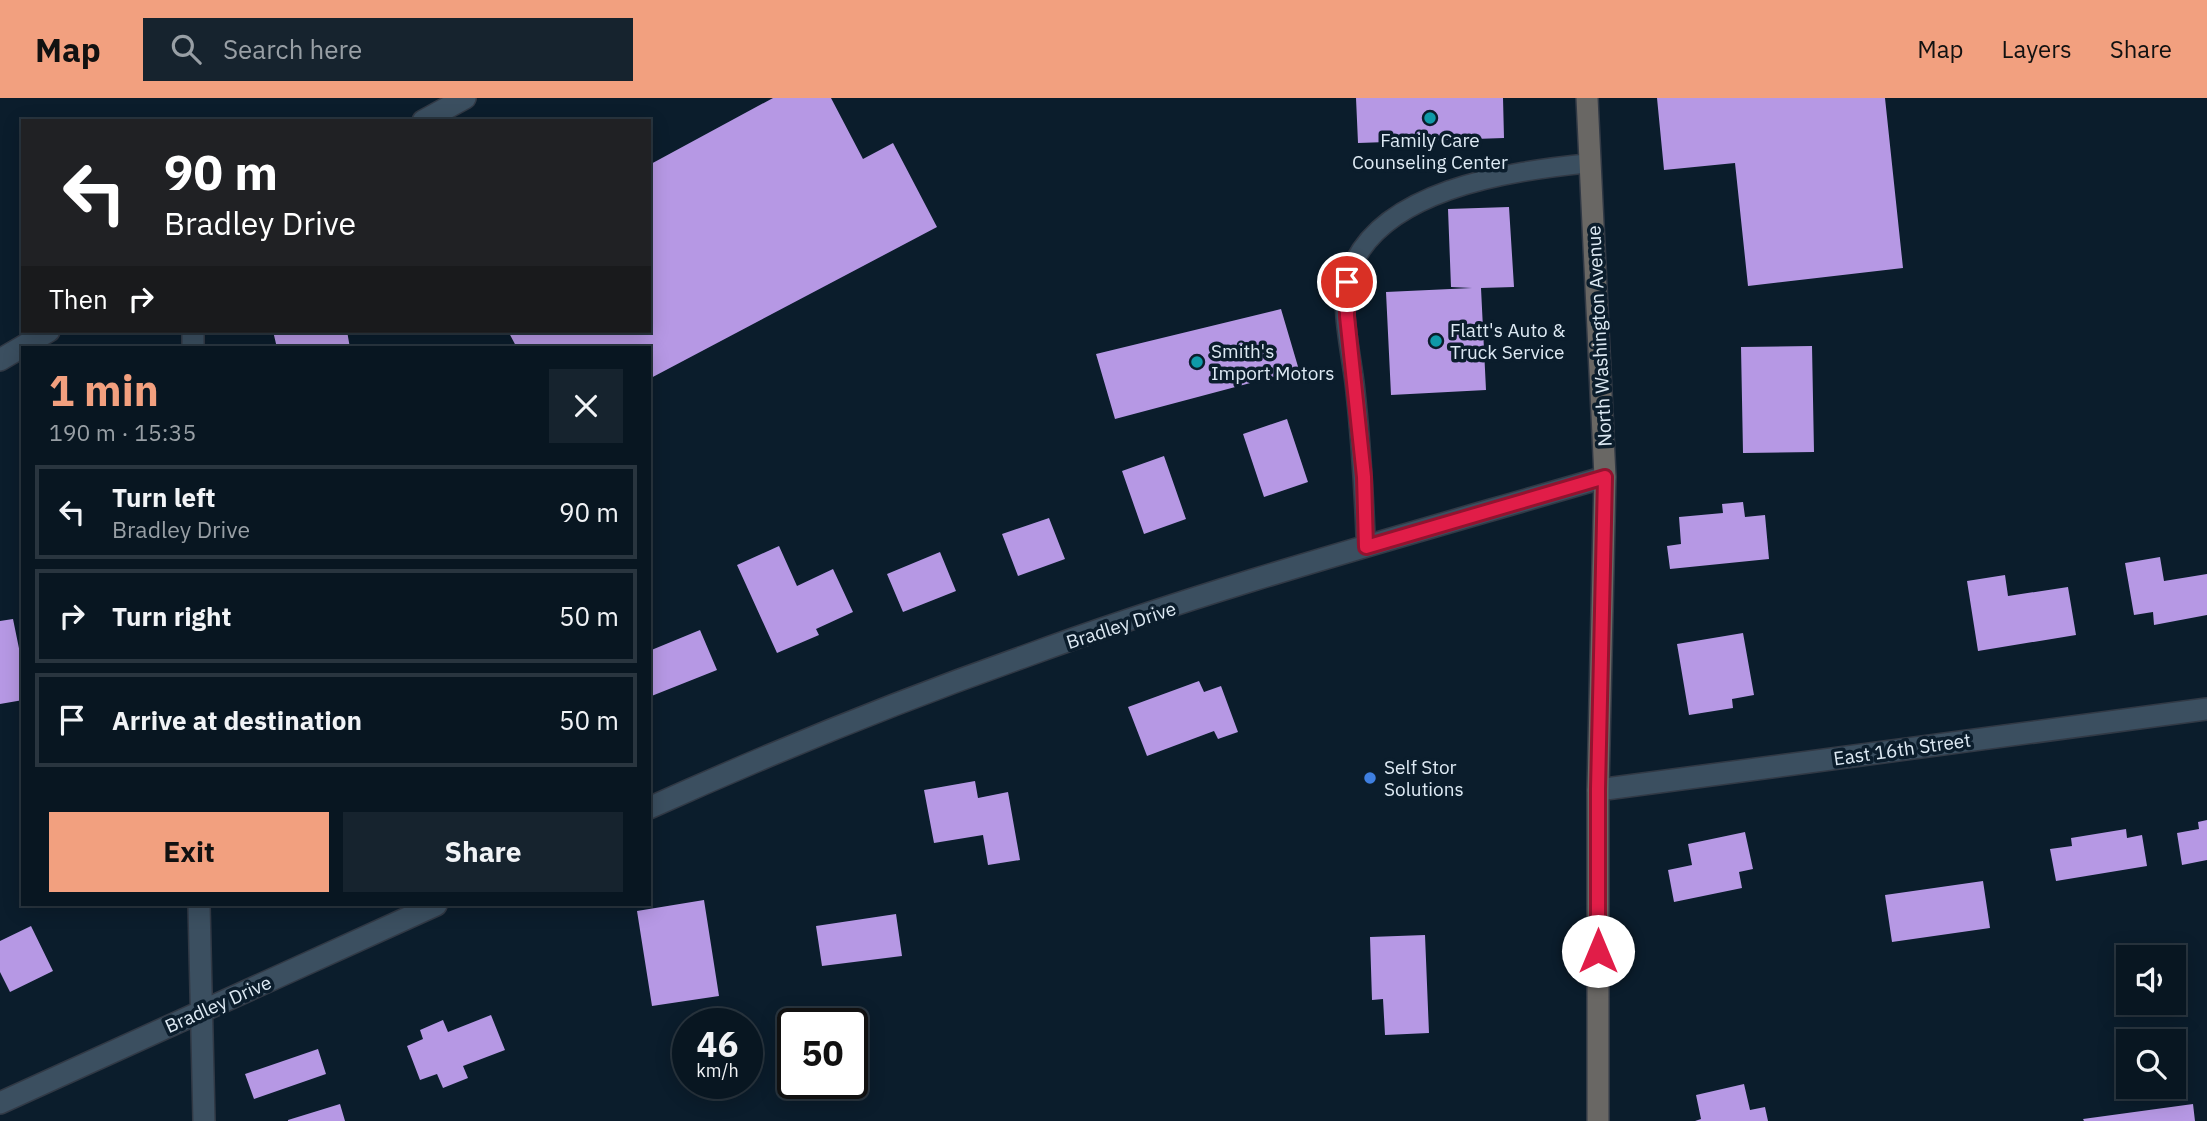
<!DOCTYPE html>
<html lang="en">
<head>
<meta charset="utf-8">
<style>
  body { margin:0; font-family:"IBM Plex Sans",sans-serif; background:#16232e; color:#f1f3f6; height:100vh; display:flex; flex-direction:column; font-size:26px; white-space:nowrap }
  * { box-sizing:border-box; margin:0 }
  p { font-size:23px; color:#989fa5 }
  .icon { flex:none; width:38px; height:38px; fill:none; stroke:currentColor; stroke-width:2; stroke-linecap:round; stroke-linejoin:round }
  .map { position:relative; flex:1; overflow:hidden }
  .panel { position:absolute; left:21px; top:248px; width:630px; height:560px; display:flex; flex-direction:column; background:#081621; border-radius:0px; box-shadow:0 4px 18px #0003,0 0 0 2px #29353f }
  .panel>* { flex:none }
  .banner { position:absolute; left:21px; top:21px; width:630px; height:214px; border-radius:0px; box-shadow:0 4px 18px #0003,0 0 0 2px #29353f; background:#202124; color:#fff; overflow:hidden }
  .tools { position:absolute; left:2116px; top:847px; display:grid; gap:14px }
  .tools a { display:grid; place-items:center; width:70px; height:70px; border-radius:0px; background:#081621; box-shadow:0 4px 18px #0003,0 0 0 2px #29353f; font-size:35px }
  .speed { position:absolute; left:672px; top:910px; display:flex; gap:14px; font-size:35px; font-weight:700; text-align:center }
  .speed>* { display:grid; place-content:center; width:91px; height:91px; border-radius:50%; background:#081621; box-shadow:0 4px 18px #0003,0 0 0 2px #29353f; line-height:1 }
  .speed small { font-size:18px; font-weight:400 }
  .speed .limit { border:4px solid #111; border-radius:10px; background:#fff; color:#111 }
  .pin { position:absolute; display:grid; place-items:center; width:60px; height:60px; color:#fff; margin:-30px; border:4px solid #fff; border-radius:50%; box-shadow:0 2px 7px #0007 }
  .me { position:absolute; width:77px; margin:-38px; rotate:0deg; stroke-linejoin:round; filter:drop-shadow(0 0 5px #0008) }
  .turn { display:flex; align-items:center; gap:24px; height:147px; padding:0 28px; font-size:32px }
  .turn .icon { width:91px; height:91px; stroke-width:2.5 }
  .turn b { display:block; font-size:49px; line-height:60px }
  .then { display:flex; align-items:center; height:66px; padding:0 28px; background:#0003; gap:14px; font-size:26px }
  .round { display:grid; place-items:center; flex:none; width:74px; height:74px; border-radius:0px; background:#16232e }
  .head { display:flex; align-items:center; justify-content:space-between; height:119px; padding:0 28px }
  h1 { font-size:42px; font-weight:700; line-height:52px; color:#f2a07f }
  .button { display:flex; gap:14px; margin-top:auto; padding:14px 28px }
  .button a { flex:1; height:80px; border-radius:0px; background:#f2a07f; color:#111; font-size:28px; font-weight:700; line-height:80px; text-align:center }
  .button a+a { background:#16232e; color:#f1f3f6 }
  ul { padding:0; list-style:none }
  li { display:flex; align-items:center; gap:21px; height:94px; margin:0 14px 10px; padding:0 14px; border:4px solid #29353f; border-radius:0px }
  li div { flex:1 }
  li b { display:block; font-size:26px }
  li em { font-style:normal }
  header { display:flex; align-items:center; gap:42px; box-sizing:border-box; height:98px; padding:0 35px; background:#f2a07f; color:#111 }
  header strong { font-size:33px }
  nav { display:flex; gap:38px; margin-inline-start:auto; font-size:24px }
  .search { width:490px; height:63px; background:#16232e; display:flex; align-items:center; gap:18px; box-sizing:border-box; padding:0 24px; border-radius:0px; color:#989fa5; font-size:26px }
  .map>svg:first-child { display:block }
  .building { fill:#b698e4 }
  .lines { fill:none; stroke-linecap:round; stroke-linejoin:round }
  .lane-casing { stroke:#313945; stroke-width:21 }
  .street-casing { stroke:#313945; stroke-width:24 }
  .secondary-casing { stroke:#313945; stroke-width:24 }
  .lane { stroke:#3b4f60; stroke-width:18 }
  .street { stroke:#3b4f60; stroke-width:21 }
  .secondary { stroke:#696764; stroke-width:21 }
  .route-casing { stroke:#92132f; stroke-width:18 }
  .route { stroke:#e11d48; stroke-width:12 }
  .culture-dot { fill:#0f9aa8; stroke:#0b1d2c; stroke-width:2.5 }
  .shop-dot { fill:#3f7fe0; stroke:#0b1d2c; stroke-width:2.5 }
  .labels { text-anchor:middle; stroke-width:7; stroke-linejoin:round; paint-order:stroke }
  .poi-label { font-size:19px; fill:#deeaf4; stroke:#0b1d2c; text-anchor:start }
  .street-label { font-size:19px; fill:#deeaf4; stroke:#0b1d2c }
</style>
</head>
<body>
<header>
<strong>Map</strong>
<div class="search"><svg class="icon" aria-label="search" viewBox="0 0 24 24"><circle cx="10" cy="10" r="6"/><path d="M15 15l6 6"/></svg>Search here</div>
<nav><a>Map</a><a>Layers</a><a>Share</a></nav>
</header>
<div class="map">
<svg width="2207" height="1023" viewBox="0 0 2207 1023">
  <rect width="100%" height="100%" fill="#0b1d2c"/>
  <path class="building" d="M 773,0 L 831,0 L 863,61 L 893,45 L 937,129 L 649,281 L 649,250 L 517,250 L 508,233 L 649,233 L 649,67 Z
    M 1356,0 L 1503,0 L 1504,40 L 1358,45 Z
    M 1657,0 L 1885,0 L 1903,170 L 1748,188 L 1735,65 L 1664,72 Z
    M 1509,109 L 1514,189 L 1481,190 L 1486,292 L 1391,297 L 1386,194 L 1472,190 L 1451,189 L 1448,111 Z
    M 1281,211 L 1299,272 L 1115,321 L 1096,256 Z
    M 273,233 L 347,233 L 350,250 L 277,250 Z
    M 1812,248 L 1814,354 L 1743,355 L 1741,249 Z
    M 1287,321 L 1308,384 L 1264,399 L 1243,336 Z
    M 1164,358 L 1186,421 L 1144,436 L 1122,373 Z
    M 1743,404 L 1745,419 L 1765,417 L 1769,461 L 1670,471 L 1667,448 L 1681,446 L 1679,419 L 1723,415 L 1722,406 Z
    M 1049,420 L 1065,461 L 1018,478 L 1002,436 Z
    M 779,448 L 797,488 L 833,471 L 853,514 L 816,531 L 819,537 L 777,555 L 737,467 Z
    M 940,454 L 956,493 L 903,514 L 887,476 Z
    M 2160,459 L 2164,483 L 2207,476 L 2207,517 L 2154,527 L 2153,514 L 2134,517 L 2125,465 Z
    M 2005,477 L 2008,498 L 2068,489 L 2076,537 L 1978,553 L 1967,483 Z
    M 13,521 L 23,570 L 23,602 L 0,606 L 0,523 Z
    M 700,532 L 717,572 L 649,599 L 649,553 Z
    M 1743,535 L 1754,597 L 1732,601 L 1733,610 L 1689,617 L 1677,546 Z
    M 1199,583 L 1204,594 L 1221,588 L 1238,634 L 1218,641 L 1214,633 L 1147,658 L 1128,609 Z
    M 975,683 L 978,700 L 1008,694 L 1020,762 L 988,767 L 983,737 L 934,745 L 924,692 Z
    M 2207,722 L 2207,762 L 2182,767 L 2177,735 L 2199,731 L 2198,724 Z
    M 2126,731 L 2127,740 L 2142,737 L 2147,768 L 2056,783 L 2050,751 L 2072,748 L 2071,740 Z
    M 1745,734 L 1753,771 L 1739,774 L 1742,790 L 1674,804 L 1668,772 L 1692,767 L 1688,746 Z
    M 1983,783 L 1990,830 L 1892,844 L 1885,797 Z
    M 704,802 L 719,898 L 652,908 L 637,813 Z
    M 896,816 L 902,858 L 822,868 L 816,828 Z
    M 31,828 L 53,873 L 10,894 L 0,874 L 0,843 Z
    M 1425,837 L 1429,935 L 1385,937 L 1383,901 L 1372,902 L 1370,839 Z
    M 491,917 L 505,952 L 463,968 L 468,980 L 443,990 L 437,976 L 420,982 L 407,948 L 423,941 L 420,932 L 443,922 L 448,934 Z
    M 318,951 L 326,976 L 254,1001 L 245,976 Z
    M 1744,986 L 1750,1012 L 1765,1009 L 1768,1023 L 1695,1023 L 1701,1021 L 1696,997 Z
    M 340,1006 L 345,1023 L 288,1023 L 288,1022 Z
    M 2193,1006 L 2195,1023 L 2084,1023 L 2083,1021 Z"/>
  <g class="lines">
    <defs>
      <path id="lane" d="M 1366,449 C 1364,395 1361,343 1355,289 C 1352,260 1340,211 1347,183 C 1371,91 1512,73 1591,65"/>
      <path id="street" d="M 423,23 L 465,0
        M 193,233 L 193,250
        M 0,262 L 49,233
        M 1598,692 L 2207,611
        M 649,710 C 771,655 896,604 1023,559 C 1213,489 1410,436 1605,379
        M 199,807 L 204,1023
        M 0,1005 L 436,807"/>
      <path id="secondary" d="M 1587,0 L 1605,379 L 1598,692 L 1598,1023"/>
    </defs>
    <use href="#lane" class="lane-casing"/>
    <use href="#street" class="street-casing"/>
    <use href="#secondary" class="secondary-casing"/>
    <use href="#lane" class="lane"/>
    <use href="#street" class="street"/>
    <use href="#secondary" class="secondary"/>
  </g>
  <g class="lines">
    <defs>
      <path id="route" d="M 1347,184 L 1347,218 L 1364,379 L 1366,449 L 1605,379 L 1598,691 L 1598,853"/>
    </defs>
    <use href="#route" class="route-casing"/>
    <use href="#route" class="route"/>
  </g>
  <g class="culture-dot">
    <circle cx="1430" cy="20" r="7"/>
    <circle cx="1436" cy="243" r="7"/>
    <circle cx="1197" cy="264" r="7"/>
  </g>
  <circle class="shop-dot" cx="1370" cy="680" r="7"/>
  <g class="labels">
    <g class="poi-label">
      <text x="1430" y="49" text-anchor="middle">Family Care<tspan x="1430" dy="22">Counseling Center</tspan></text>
      <text x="1450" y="239">Flatt's Auto &amp;<tspan x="1450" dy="22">Truck Service</tspan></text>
      <text x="1211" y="260">Smith's<tspan x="1211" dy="22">Import Motors</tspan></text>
      <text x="1384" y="676">Self Stor<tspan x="1384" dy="22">Solutions</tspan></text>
    </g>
    <g class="street-label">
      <text transform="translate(1599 238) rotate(-93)" y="7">North Washington Avenue</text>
      <text transform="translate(1121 527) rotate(-18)" y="7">Bradley Drive</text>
      <text transform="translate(1902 651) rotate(-8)" y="7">East 16th Street</text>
      <text transform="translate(218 906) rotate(-24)" y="7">Bradley Drive</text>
    </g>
  </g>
</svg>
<div class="tools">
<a><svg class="icon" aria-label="sound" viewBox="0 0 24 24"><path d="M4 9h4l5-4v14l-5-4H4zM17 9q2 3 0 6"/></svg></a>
<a><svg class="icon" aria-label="search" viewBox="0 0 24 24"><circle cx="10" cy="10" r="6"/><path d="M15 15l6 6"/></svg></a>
</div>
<div class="speed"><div>46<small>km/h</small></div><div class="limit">50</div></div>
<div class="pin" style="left:1347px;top:184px;background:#d93025"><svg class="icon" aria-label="arrive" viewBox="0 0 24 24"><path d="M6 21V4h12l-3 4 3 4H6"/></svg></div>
<svg class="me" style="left:1598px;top:853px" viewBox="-20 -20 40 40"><circle r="19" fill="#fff"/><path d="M0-13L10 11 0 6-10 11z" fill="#e11d48"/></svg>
<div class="banner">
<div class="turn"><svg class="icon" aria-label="left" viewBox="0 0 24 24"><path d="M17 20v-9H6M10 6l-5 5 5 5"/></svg><div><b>90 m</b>Bradley Drive</div></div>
<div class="then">Then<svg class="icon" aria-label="right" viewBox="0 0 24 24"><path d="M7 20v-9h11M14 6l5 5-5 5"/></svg></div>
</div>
<section class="panel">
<div class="head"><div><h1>1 min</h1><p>190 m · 15:35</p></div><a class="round"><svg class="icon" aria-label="close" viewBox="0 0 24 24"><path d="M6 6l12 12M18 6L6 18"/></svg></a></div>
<ul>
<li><svg class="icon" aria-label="left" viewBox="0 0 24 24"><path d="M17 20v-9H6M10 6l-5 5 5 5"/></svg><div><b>Turn left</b><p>Bradley Drive</p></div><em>90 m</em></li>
<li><svg class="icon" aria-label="right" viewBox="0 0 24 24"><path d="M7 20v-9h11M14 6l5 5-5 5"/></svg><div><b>Turn right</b></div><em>50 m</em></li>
<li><svg class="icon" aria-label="arrive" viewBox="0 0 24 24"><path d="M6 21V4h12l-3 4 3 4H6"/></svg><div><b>Arrive at destination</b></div><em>50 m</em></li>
</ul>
<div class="button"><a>Exit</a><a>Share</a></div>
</section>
</div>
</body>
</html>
